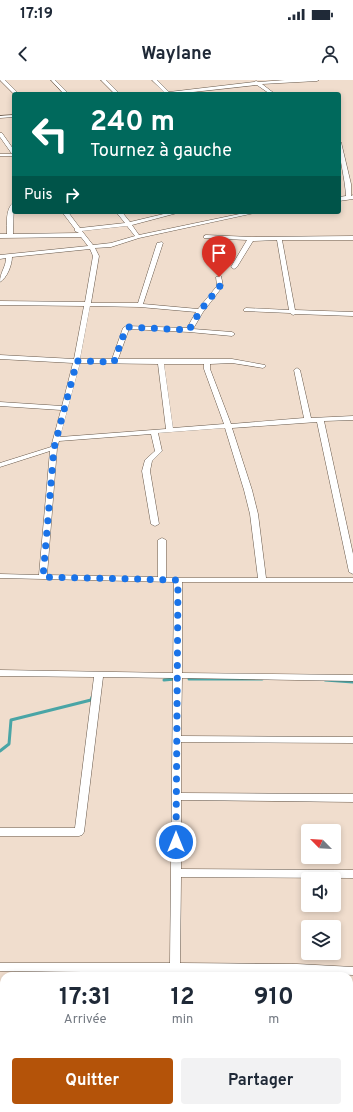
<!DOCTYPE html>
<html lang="fr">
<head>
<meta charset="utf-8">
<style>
  body { margin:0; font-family:Overpass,sans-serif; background:#f2f2f3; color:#1f2937; height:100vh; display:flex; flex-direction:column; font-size:15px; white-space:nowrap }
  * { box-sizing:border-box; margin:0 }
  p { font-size:13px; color:#747a83 }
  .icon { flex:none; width:22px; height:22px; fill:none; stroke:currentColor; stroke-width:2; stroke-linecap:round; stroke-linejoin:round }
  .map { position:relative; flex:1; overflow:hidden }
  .details { position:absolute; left:0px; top:892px; width:353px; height:140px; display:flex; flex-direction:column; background:#fff; border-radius:12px 12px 0 0; box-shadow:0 2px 6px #0003 }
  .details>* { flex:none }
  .banner { position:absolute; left:12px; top:12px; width:329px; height:122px; border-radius:4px; box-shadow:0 2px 6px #0003; background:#00695c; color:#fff; overflow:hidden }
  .needle { width:26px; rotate:294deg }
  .tools { position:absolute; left:301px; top:744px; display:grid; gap:8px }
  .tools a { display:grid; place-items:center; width:40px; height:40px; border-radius:4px; background:#fff; box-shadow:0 2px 6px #0003; font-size:20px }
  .pin { position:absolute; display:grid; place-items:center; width:34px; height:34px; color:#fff; margin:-41px -17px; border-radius:50% 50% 50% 0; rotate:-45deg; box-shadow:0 0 4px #0007 }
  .pin .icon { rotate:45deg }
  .me { position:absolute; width:44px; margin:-22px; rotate:0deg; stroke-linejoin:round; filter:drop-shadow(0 0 3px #0008) }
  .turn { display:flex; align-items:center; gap:14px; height:84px; padding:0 12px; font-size:18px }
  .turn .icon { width:52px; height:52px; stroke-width:2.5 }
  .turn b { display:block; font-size:28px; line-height:34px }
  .then { display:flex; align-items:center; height:38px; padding:0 12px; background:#0003; gap:8px; font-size:15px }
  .eta { display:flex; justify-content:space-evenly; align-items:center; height:68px; text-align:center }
  .eta b { font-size:24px; font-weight:700; line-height:28px }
  .button { display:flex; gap:8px; margin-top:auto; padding:8px 12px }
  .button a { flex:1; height:46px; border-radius:4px; background:#b45309; color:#fff; font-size:16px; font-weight:700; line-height:46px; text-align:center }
  .button a+a { background:#f2f2f3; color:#1f2937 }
  .status { display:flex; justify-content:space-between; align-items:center; height:28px; padding:0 20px; background:#fff; direction:ltr }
  .status svg { height:11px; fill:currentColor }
  header { display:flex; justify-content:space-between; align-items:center; height:52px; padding:0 12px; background:#fff; font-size:18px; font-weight:700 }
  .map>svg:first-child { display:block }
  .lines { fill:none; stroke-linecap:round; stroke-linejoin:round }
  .stream { stroke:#4aa5a6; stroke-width:3 }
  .street-casing { stroke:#67584a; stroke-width:1 }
  .street { fill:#fff; fill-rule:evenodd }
  .route { stroke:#1a73e8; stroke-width:7; stroke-dasharray:0 12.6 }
</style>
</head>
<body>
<div class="status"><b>17:19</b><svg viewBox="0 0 49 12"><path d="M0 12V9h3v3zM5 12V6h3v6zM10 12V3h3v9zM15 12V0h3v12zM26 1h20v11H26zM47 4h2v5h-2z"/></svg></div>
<header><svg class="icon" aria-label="back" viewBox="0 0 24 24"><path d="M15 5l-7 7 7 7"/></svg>Waylane<svg class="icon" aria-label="person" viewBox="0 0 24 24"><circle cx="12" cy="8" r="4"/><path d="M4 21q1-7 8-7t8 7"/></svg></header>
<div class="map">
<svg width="353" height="1032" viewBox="0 0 353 1032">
  <rect width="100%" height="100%" fill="#f0ddcd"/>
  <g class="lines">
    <path class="stream" d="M 189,599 L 262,599
      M 164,600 L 175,599
      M 325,600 L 353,602
      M 0,671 L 9,664 L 11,640 L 91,620 L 92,617"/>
    <defs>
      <path id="street" d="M 0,0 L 5,0 L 19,14 L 14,14 Z
        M 51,0 L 55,0 L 69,14 L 64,14 Z
        M 101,0 L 106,0 L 120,14 L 115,14 Z
        M 152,0 L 157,0 L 169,12 L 254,2 L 256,1 L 259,2 L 285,0 L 319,0 L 317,1 L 262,4 L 275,14 L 270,14 L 257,5 L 175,14 L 163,14 L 165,13 Z
        M 14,35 L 14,37 L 0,38 L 0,36 Z
        M 0,53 L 2,53 L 14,70 L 14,76 L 0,76 L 0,74 L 12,74 L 0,57 Z
        M 339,61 L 341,62 L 351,104 L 351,116 L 353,115 L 353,119 L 339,121 L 339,117 L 346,116 C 345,97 339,80 339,61 Z
        M 14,122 L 13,154 L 79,153 L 75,151 L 75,149 L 62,132 L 68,132 L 80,148 L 125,143 L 116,132 L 122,132 L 130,142 L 172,132 L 181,132 L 132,145 L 139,155 L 249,132 L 259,132 L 139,158 L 111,167 L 95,168 L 99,176 L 91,223 L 138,223 L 157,163 L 162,162 L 163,163 L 143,224 L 198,229 L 217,206 L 216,197 L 221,196 L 223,206 L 203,232 L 193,249 L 232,252 L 235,254 L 232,256 L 189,252 L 129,249 L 118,279 L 232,279 L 265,285 L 266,286 L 263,288 L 232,283 L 210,284 L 210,289 L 231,344 L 304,338 L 294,290 L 297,288 L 300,290 L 311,338 L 353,336 L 353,340 L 324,341 L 353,474 L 353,494 L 349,492 L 317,342 L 232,348 L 252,410 L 258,434 L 266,498 L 353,498 L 353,502 L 182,502 L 182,593 L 353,595 L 353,601 L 182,598 L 181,656 L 353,657 L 353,663 L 181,662 L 181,713 L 353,714 L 353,722 L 181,720 L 181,789 L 353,790 L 353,798 L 181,797 L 180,883 L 297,884 L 353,887 L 353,895 L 302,893 L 302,896 L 292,896 L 292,892 L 94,892 L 93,896 L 83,896 L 83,892 L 0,891 L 0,883 L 170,883 L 173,598 L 103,597 L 84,752 L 82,755 L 79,756 L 0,756 L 0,748 L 75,748 L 94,597 L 0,596 L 0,590 L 173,593 L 174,502 L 0,498 L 0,494 L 39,495 L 50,371 L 0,387 L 0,383 L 51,367 L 61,330 L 0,326 L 0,322 L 62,326 L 73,283 L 0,279 L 0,275 L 74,279 L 84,226 L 0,225 L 0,221 L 85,222 L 93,176 L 90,169 L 12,177 C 12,185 7,198 0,202 C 0,192 6,187 6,178 L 0,179 L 0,175 L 88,166 L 81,157 L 0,158 L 0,154 L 7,154 C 7,144 5,128 14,122 ZM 127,146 L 135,156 L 111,163 L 93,165 L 82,151 ZM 90,226 L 140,227 L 196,232 L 187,248 L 126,246 L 123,248 L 112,279 L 80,279 ZM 80,283 L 158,284 L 166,349 L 60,357 ZM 164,284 L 204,284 L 204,289 L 224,344 L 173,348 ZM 225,348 L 244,410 L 250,434 L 258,498 L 166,498 L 166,460 L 162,458 L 158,460 L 158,497 L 47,495 L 57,368 L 59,361 L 151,354 L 155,371 L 145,380 L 142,391 L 151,444 L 155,446 L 159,444 L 150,391 L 152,381 L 162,371 L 158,353 Z
        M 206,155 L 251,157 L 353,156 L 353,160 L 282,160 L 295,230 L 353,232 L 353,236 L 296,234 L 293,235 L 290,233 L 244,231 L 244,229 L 246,228 L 289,230 L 277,160 L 253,161 L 237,187 L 234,189 L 231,187 L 247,160 L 204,158 L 204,156 Z
        M 349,973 L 353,973 L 353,983 L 349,983 Z
        M 72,1028 L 84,1028 L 84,1032 L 72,1032 Z
        M 304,1028 L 316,1028 L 316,1032 L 304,1032 Z"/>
    </defs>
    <use href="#street" class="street-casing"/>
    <use href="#street" class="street"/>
  </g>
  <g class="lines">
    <path class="route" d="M 176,762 L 178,500 L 43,497 L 54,368 L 77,281 L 114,282 L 126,248 L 128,247 L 189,250 L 200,231 L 220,206 L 219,197"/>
  </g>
</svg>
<div class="tools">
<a><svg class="needle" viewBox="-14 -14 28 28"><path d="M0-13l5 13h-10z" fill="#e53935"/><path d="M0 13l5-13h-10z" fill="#747a83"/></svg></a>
<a><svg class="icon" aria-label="sound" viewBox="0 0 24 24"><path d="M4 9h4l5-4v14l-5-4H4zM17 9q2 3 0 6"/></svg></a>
<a><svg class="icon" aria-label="layers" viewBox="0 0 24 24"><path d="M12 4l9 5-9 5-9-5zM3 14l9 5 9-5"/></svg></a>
</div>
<div class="pin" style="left:219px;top:197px;background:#d93025"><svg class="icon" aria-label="arrive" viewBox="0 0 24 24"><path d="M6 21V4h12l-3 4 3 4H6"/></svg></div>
<svg class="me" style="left:176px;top:762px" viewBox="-20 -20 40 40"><circle r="17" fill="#1a73e8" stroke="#fff" stroke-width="3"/><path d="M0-11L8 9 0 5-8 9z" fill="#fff"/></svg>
<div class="banner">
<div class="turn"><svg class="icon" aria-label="left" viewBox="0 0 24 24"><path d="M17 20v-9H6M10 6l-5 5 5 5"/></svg><div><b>240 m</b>Tournez à gauche</div></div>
<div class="then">Puis<svg class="icon" aria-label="right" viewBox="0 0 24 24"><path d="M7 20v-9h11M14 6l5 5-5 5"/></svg></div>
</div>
<section class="details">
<div class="eta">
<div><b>17:31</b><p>Arrivée</p></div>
<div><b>12</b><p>min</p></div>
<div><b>910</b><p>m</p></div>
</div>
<div class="button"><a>Quitter</a><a>Partager</a></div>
</section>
</div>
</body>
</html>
